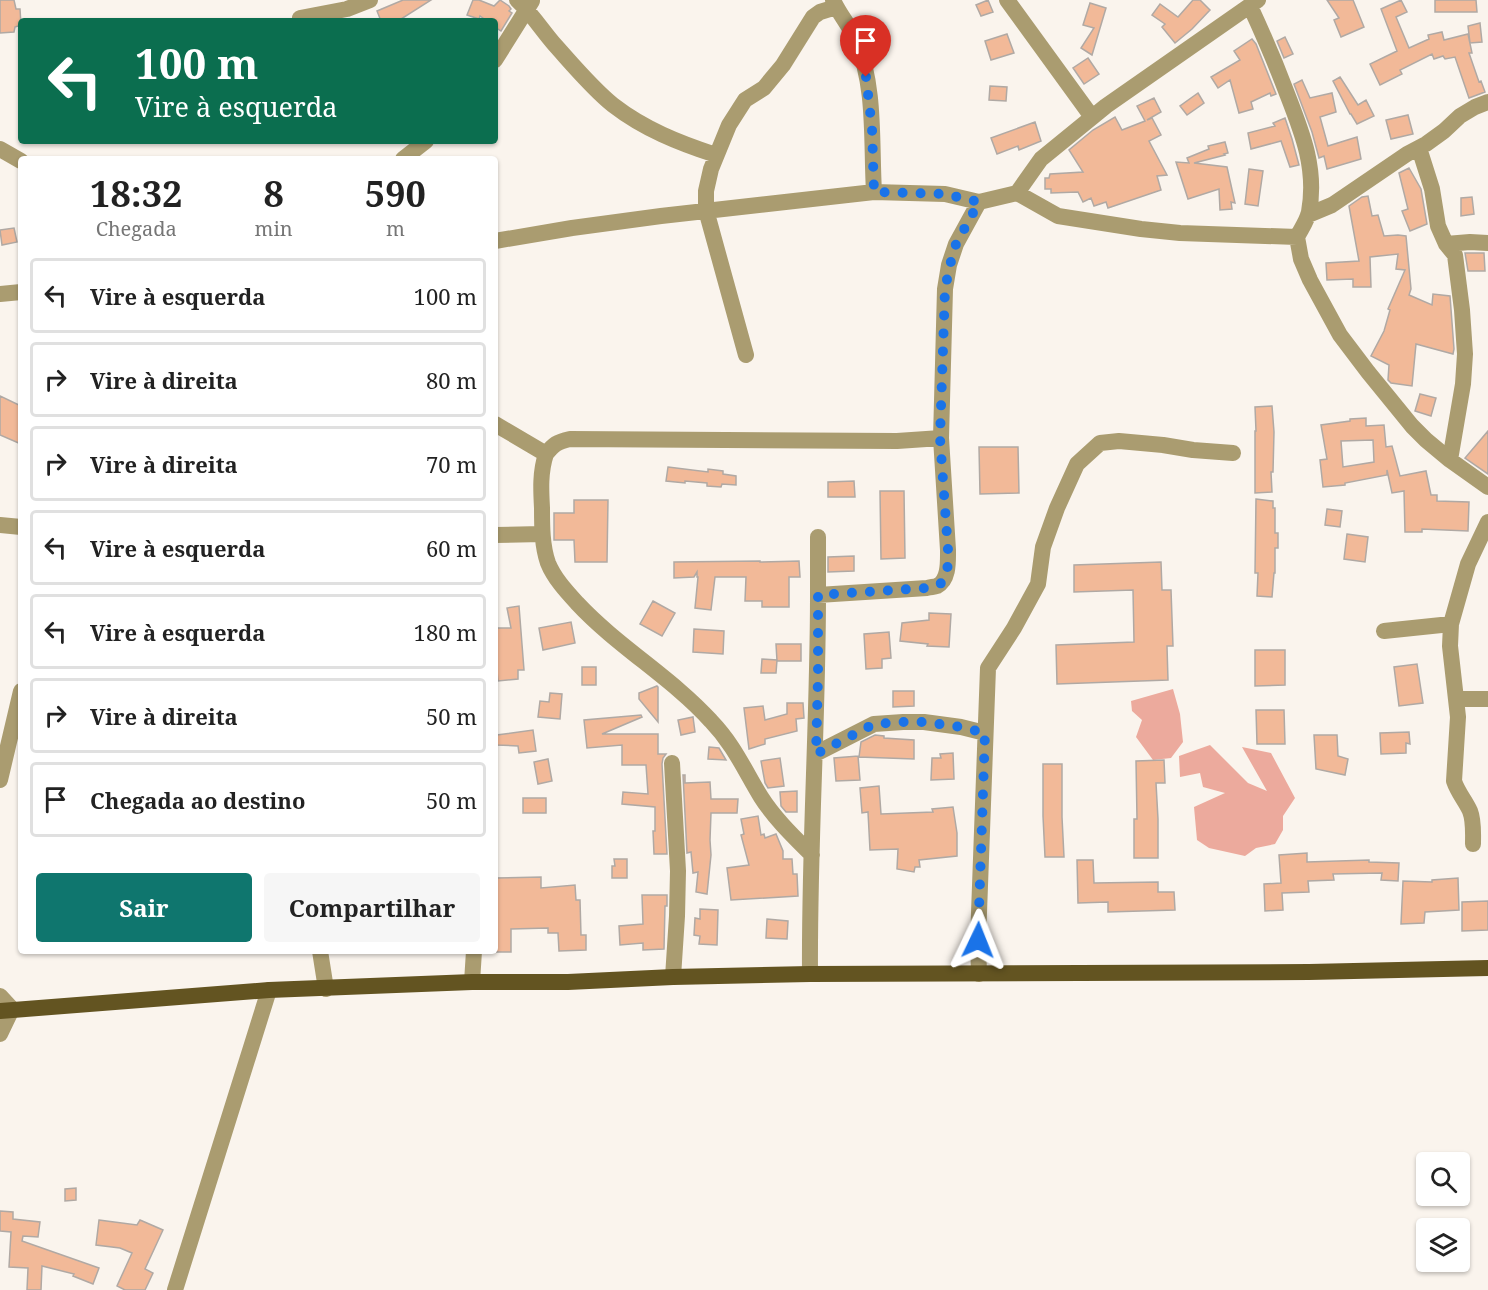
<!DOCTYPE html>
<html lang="pt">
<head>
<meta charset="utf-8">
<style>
  body { margin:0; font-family:"Noto Serif",serif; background:#f6f6f6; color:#222; height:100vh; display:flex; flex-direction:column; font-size:22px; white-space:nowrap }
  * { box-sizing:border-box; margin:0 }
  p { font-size:20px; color:#767676 }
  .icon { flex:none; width:33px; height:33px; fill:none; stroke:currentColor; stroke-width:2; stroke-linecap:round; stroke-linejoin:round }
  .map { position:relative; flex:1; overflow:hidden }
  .panel { position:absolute; left:18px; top:156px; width:480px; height:798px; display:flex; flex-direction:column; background:#fff; border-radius:6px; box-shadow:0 2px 4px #0004 }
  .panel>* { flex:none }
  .hud { position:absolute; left:18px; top:18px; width:480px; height:126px; border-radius:6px; box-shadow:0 2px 4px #0004; background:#0b6e4f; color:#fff; overflow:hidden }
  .tools { position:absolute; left:1416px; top:1152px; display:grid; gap:12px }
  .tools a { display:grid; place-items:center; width:54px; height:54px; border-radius:6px; background:#fff; box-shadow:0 2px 4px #0004; font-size:30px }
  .pin { position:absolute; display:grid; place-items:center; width:51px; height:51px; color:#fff; margin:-62px -26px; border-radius:50% 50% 50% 0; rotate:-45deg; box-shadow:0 0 6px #0007 }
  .pin .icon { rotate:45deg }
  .me { position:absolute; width:66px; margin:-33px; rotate:2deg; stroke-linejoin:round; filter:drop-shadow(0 0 4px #0008) }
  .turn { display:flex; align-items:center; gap:21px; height:126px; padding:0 18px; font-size:27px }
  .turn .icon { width:78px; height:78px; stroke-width:2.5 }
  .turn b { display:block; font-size:42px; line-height:51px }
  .eta { display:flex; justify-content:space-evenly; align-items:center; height:102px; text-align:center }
  .eta b { font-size:36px; font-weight:700; line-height:42px }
  .cta { display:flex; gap:12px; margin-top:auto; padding:12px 18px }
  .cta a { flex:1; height:69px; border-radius:6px; background:#0f766e; color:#fff; font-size:24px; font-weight:700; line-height:69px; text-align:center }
  .cta a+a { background:#f6f6f6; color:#222 }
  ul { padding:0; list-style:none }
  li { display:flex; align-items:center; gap:18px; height:75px; margin:0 12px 9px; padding:0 6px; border:3px solid #e0e0e0; border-radius:6px }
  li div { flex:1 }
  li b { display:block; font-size:22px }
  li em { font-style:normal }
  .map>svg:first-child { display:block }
  .forest { fill:#ecaa9d }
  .building { fill:#f2b998; stroke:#b0a9a4; stroke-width:1.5; fill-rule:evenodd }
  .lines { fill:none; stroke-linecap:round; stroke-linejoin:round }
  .minor { stroke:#aa9c70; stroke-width:16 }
  .tertiary { stroke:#aa9c70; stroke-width:16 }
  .primary { stroke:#635421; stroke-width:16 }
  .route { stroke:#1a73e8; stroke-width:10; stroke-dasharray:0 18 }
</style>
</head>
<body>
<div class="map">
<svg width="1488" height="1290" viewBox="0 0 1488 1290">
  <rect width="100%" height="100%" fill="#faf4ed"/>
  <path class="forest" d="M 1173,689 L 1180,714 L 1183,742 L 1171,758 L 1153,760 L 1136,737 L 1142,720 L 1132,711 L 1131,701 Z
    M 1210,745 L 1248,783 L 1267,791 L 1242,747 L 1271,753 L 1295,798 L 1283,816 L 1283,830 L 1275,844 L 1256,848 L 1245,856 L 1209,848 L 1197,840 L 1194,807 L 1225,793 L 1203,787 L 1200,773 L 1180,777 L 1179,756 Z"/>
  <path class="building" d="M 0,0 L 14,0 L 16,9 L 20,9 L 21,25 L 15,27 L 14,32 L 0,33 Z
    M 403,0 L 431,0 L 398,21 L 381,21 L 377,11 Z
    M 473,0 L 479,0 L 494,6 L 500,0 L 509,6 L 511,9 L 509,11 L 512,13 L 501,31 L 495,27 L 495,21 L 487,21 L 480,16 L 479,19 L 467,15 Z
    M 988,0 L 993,12 L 981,16 L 976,5 Z
    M 1193,0 L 1200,0 L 1210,10 L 1192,29 L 1175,43 L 1162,27 L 1165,24 L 1152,15 L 1160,4 L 1178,17 Z
    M 1327,0 L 1353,0 L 1364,27 L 1341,37 L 1334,20 L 1339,18 Z
    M 1401,0 L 1407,12 L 1396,17 L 1409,48 L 1429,39 L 1428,35 L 1442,32 L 1444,40 L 1468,34 L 1472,53 L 1469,53 L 1479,82 L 1481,81 L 1485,92 L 1469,98 L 1455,57 L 1445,59 L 1443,56 L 1434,59 L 1432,54 L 1400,70 L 1402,74 L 1380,85 L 1370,64 L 1397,51 L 1381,9 Z
    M 1435,0 L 1476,0 L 1477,12 L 1435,12 Z
    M 1090,3 L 1106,8 L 1092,55 L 1081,48 L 1094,28 L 1083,25 Z
    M 1480,23 L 1482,42 L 1470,43 L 1468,26 Z
    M 1007,34 L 1014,53 L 991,60 L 985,41 Z
    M 1285,37 L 1293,54 L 1284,58 L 1277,41 Z
    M 1252,39 L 1256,44 L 1276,94 L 1271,96 L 1270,93 L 1251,102 L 1253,109 L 1239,113 L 1230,80 L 1218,88 L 1211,77 L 1240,60 L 1234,51 Z
    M 1088,58 L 1099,74 L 1084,84 L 1073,68 Z
    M 1340,77 L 1358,105 L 1366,100 L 1374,116 L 1357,124 L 1351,114 L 1350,114 L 1333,81 Z
    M 1302,80 L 1310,98 L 1332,93 L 1336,112 L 1320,117 L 1328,146 L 1357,137 L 1361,159 L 1327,169 L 1324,156 L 1319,158 L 1312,132 L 1294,84 Z
    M 990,86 L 1007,87 L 1006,101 L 989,100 Z
    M 1198,93 L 1204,103 L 1187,115 L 1180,106 Z
    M 1154,98 L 1161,112 L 1147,120 L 1152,118 L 1161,135 L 1149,141 L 1167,175 L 1157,176 L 1161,190 L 1108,208 L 1106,202 L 1094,206 L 1091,198 L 1083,202 L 1078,192 L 1051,193 L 1051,189 L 1045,189 L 1045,178 L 1049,178 L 1050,174 L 1083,172 L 1069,150 L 1093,130 L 1115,117 L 1122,130 L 1145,121 L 1137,106 Z
    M 1408,115 L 1413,134 L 1391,139 L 1386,120 Z
    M 1285,118 L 1292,139 L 1299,165 L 1290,167 L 1281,141 L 1251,149 L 1248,133 L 1275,126 L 1273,123 Z
    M 1035,122 L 1041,141 L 1019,150 L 1018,146 L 997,154 L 991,138 Z
    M 1225,142 L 1228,153 L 1224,154 L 1225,155 L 1194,163 L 1227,167 L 1235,203 L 1231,202 L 1232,209 L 1220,210 L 1219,189 L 1188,199 L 1176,162 L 1189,163 L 1187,158 L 1209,149 L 1208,146 Z
    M 1409,168 L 1421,189 L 1427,224 L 1410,231 L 1402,211 L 1408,209 L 1399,173 Z
    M 1249,169 L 1263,171 L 1258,206 L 1245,204 Z
    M 1368,196 L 1372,216 L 1378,215 L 1384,236 L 1398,235 L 1406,236 L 1411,289 L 1409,295 L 1432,305 L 1433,294 L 1450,296 L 1454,349 L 1453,354 L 1416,344 L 1412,386 L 1391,383 L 1388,380 L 1389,365 L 1371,356 L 1384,331 L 1390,310 L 1388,309 L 1405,270 L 1396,269 L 1398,254 L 1370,257 L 1371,287 L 1353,287 L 1353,279 L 1327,280 L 1326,263 L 1359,261 L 1349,206 L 1362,197 Z
    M 1472,197 L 1474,214 L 1461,216 L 1461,198 Z
    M 14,228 L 17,242 L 2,245 L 0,230 Z
    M 1465,253 L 1484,253 L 1485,271 L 1468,271 Z
    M 1420,394 L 1436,398 L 1431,416 L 1415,411 Z
    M 0,396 L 21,406 L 21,444 L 0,435 Z
    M 1272,406 L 1274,432 L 1273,472 L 1271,472 L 1272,492 L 1255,493 L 1255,431 L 1256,431 L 1255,407 Z
    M 1366,418 L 1366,426 L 1384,425 L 1386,447 L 1392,446 L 1400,476 L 1426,471 L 1431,495 L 1437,495 L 1437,501 L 1469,502 L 1468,531 L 1422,529 L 1422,532 L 1405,532 L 1404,491 L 1392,493 L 1387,470 L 1387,475 L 1345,483 L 1345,485 L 1323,487 L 1320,460 L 1327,459 L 1321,425 L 1350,421 L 1350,419 ZM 1373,440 L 1374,462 L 1343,467 L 1341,441 Z
    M 1488,431 L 1488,474 L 1465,458 Z
    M 979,447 L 1018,447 L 1019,493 L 980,494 Z
    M 668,467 L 708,472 L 708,469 L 723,471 L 723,474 L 736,476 L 736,485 L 722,484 L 721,487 L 707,486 L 707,483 L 685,481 L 685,483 L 666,481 Z
    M 854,481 L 855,497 L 828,497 L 828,482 Z
    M 880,491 L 904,491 L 905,558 L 881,559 Z
    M 1256,499 L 1273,501 L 1273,508 L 1275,508 L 1275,533 L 1278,533 L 1278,548 L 1275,548 L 1275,573 L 1274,573 L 1272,597 L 1257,596 L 1258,573 L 1255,573 Z
    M 574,500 L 608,500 L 607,562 L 575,562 L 574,540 L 554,540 L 554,513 L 574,513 Z
    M 1327,509 L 1342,511 L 1340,527 L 1325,525 Z
    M 1347,534 L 1368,537 L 1365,562 L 1344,559 Z
    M 854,556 L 854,571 L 828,572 L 828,557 Z
    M 760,561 L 760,562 L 799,561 L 800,577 L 789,577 L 789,607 L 762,607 L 762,601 L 745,601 L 746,577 L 715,577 L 711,610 L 695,608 L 698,577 L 697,577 L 697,572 L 694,577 L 674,578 L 674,562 Z
    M 1161,562 L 1162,590 L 1171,590 L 1173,646 L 1167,646 L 1168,680 L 1057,684 L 1056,645 L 1134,642 L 1133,590 L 1074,592 L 1074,565 Z
    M 653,601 L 675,613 L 662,636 L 640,624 Z
    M 519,606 L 524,670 L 518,670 L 518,679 L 498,681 L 496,662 L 497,628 L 511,628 L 507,608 Z
    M 929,613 L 951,614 L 949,647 L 927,646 L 928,644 L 900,641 L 902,623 L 929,620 Z
    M 571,622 L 575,643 L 543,650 L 539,628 Z
    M 694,629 L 724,631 L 723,654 L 693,652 Z
    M 889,632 L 891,658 L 882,659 L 882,668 L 866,669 L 864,634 Z
    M 776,644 L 801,644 L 801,661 L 777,661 Z
    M 1255,650 L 1285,650 L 1285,685 L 1255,686 Z
    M 762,659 L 777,660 L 776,673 L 761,673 Z
    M 1417,664 L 1423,703 L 1399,706 L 1394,667 Z
    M 582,667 L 596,667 L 596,685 L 582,685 Z
    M 657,686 L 658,687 L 658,722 L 639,699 L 639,693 Z
    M 893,691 L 914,691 L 914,706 L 893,707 Z
    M 550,693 L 562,694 L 560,719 L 538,717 L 540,701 L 549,702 Z
    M 787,703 L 803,703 L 804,718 L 796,719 L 797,731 L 765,739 L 765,744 L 749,749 L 744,708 L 763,706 L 765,720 L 787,714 Z
    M 1256,710 L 1284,710 L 1285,744 L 1257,744 Z
    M 641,715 L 642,717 L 602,734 L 658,734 L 658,754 L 666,754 L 663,758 L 662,764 L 667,854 L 654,854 L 653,831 L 655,831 L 655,807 L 622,804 L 623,792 L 648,794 L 646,765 L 622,765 L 622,745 L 587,748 L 584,720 Z
    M 693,717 L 695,732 L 681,735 L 678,720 Z
    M 533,730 L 536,751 L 519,753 L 518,746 L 497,745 L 497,735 Z
    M 1409,732 L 1410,744 L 1406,743 L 1406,753 L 1381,754 L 1380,733 Z
    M 875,735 L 884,736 L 884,738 L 914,740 L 914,759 L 859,757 L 861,742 Z
    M 1314,735 L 1337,735 L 1338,756 L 1348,759 L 1345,775 L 1316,769 Z
    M 709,747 L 719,748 L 726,760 L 708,759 Z
    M 953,753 L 954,779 L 931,780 L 932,758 L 941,758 L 940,754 Z
    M 858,756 L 860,780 L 836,781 L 834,758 Z
    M 780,758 L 784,786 L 768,788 L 765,783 L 761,761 Z
    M 548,759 L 552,781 L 538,784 L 534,762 Z
    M 1164,760 L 1165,783 L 1156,783 L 1158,819 L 1158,858 L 1134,858 L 1134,819 L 1137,819 L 1136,761 Z
    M 1043,764 L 1062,764 L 1062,817 L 1064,857 L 1045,857 L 1043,816 Z
    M 683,775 L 685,775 L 685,783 L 710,782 L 711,799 L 738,799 L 737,813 L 711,813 L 710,840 L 711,855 L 707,894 L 696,892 L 698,872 L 693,873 L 691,852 L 687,853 Z
    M 879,786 L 881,814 L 933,812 L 932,809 L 953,807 L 957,833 L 957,856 L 919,860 L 920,867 L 915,867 L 914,872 L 897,869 L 898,849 L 870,850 L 868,812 L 862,813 L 860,788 Z
    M 797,791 L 797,812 L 786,812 L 781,806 L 780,792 Z
    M 523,798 L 546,798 L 546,813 L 523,813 Z
    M 758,816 L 761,835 L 764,834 L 765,838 L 776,834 L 783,851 L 783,859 L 792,859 L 793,874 L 797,874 L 798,896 L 731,900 L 727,868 L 749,865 L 741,835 L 744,834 L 741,819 Z
    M 1307,853 L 1307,862 L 1369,860 L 1369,862 L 1399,863 L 1398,881 L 1381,880 L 1382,873 L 1333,874 L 1334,880 L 1308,881 L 1309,892 L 1282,893 L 1283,910 L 1265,911 L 1264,884 L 1281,883 L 1279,855 Z
    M 614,859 L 627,859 L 627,878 L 612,878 L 612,866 L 615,866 Z
    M 1077,860 L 1093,860 L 1094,883 L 1158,882 L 1158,892 L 1174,892 L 1175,910 L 1108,912 L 1108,902 L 1078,903 Z
    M 541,877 L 541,888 L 575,885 L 576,900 L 580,900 L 581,935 L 586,935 L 586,950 L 559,951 L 558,933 L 548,933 L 548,928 L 511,929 L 511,952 L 495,952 L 495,878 Z
    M 1458,878 L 1459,910 L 1425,912 L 1424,923 L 1401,924 L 1403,881 L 1432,882 L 1432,880 Z
    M 642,895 L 667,895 L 667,906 L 665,906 L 664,949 L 643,950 L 643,943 L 620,945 L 619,926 L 643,924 Z
    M 1488,901 L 1488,930 L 1462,931 L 1462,902 Z
    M 700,909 L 718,910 L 717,945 L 699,944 L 700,936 L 694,935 L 695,918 L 700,919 Z
    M 767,919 L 788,921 L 787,939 L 766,938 Z
    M 76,1188 L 76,1200 L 65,1201 L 65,1189 Z
    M 0,1211 L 13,1212 L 13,1219 L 40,1222 L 38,1237 L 23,1236 L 22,1241 L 99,1268 L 93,1284 L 73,1276 L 74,1274 L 42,1266 L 41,1290 L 27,1290 L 28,1268 L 9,1267 L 11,1232 L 0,1231 Z
    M 99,1220 L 137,1225 L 140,1220 L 163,1230 L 145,1269 L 153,1273 L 145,1290 L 125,1290 L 117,1286 L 132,1253 L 120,1248 L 96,1245 Z"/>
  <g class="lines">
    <path class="minor" d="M 517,0 C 532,14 542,30 555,45 C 573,65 592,88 613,105 C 644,129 679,143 716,155
      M 833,0 C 839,14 850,26 856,40 C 876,87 871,142 874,192
      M 1007,0 L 1092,117
      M 1250,6 C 1263,34 1275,62 1286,91 C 1302,132 1317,168 1309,212 C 1307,221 1301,229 1297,237
      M 300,18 L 347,9 L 370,0
      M 495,60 L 532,1
      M 1419,148 L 1432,189 L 1438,226 L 1446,244 L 1455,255 L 1462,310 L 1465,354 L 1463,384 L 1450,460
      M 0,149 L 21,161
      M 403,159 L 426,141
      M 1017,193 L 1041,159 L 1106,106 L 1258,0
      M 1308,215 L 1332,205 L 1407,154 L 1426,144 L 1444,131 L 1460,116 L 1475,107 L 1488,102
      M 495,241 L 572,228 L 661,216 L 874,192 L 945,194 L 979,202 L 1017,193 L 1058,216 L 1141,229 L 1180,233 L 1297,237 L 1301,259 L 1310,280 L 1340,335 L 1368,372 L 1412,426 L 1426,440 L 1450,460 L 1488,487
      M 1446,244 L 1470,242 L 1488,243
      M 0,294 L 21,292
      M 746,355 L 706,210 L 706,191 L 711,169 L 729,125 L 745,100 L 764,88 L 783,65 L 813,17 L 820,12 L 836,7
      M 495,424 L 546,454 C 540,472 541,490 542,508 C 542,526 542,546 548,563 C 554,578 566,591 577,603 C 618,647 671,677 711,721 C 734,745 744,769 761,797 C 775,819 794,837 812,855
      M 546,454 C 554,444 557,442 570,439 L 897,441 L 941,438
      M 0,525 L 21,527
      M 495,535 L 542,534
      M 818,537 L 818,595
      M 1384,631 L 1451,624
      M 1456,699 L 1488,699
      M 815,754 L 874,724 L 903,722 L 924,722 L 961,727 L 985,733
      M 672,763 L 678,871 L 677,916 L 673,977
      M 0,780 L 21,691
      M 1473,844 C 1473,833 1474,821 1470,811 C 1465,800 1458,793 1454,781 L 1458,717 L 1450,646 L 1451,624 L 1468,564 L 1488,522
      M 320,951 L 326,989
      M 810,974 C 809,848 818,721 818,595 L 927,588 C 930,587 934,587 937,586 C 949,580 948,562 948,550 L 941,438 L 945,289 L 949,265 L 956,244 L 979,202
      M 979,974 L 978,940 L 988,668 L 1014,628 L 1038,584 L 1043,547 L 1057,508 L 1077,464 L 1100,443 L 1119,441 L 1163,445 L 1193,450 L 1233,453
      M 472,982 L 474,951
      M 0,1034 L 12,1009
      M 175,1290 L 269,990"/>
    <path class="tertiary" d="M 0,996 L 12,1009"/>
    <path class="primary" d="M 0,1011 L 269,990 L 472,982 L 568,982 L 673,977 L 810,974 L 1309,972 L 1488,968"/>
  </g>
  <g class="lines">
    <path class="route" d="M 866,77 L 872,128 L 874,192 L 945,194 L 979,202 L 956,244 L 950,265 L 945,289 L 940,438 L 948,550 C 948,562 949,580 937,586 C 934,587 930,587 927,588 L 818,595 L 818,676 L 816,754 L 874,724 L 903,722 L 924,722 L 961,727 L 985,733 L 978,940"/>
  </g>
</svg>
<div class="tools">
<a><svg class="icon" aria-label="search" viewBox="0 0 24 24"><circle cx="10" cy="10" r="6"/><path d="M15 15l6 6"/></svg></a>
<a><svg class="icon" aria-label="layers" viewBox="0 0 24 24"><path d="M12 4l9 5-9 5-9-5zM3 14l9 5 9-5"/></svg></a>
</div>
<div class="pin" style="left:866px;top:77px;background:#d93025"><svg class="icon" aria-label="arrive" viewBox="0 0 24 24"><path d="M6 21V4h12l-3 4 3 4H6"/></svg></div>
<svg class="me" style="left:978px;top:940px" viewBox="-20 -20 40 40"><path d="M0-17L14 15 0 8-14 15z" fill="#1a73e8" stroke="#fff" stroke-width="4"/></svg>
<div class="hud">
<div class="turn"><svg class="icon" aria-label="left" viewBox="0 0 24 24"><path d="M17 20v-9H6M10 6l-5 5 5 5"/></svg><div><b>100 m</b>Vire à esquerda</div></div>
</div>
<section class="panel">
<div class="eta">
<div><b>18:32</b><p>Chegada</p></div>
<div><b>8</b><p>min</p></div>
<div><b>590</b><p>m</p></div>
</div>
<ul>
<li><svg class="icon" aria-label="left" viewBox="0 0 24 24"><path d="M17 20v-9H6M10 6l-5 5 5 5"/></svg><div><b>Vire à esquerda</b></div><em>100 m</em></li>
<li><svg class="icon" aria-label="right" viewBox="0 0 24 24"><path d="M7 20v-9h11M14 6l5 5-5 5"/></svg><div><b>Vire à direita</b></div><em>80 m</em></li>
<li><svg class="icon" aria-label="right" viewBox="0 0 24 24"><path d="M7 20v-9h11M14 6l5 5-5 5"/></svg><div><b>Vire à direita</b></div><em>70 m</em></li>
<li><svg class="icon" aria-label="left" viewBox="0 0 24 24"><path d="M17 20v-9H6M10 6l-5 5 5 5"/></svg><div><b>Vire à esquerda</b></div><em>60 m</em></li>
<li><svg class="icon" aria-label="left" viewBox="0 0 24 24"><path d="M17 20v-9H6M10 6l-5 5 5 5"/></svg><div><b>Vire à esquerda</b></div><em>180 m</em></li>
<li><svg class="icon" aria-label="right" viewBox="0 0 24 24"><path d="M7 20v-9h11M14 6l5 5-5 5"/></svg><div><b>Vire à direita</b></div><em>50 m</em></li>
<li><svg class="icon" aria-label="arrive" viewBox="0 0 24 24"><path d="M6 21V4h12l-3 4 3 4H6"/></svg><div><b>Chegada ao destino</b></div><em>50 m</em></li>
</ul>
<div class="cta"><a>Sair</a><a>Compartilhar</a></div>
</section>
</div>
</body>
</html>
